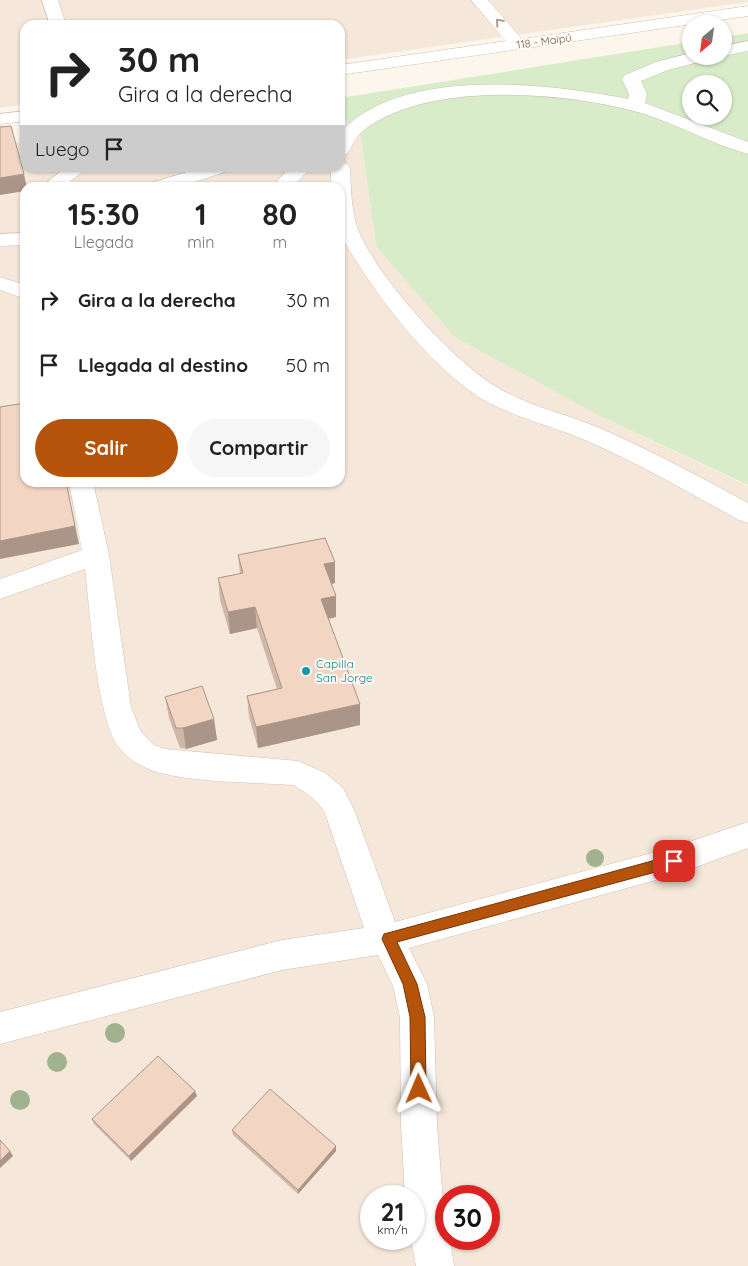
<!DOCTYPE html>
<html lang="es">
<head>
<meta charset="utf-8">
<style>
  body { margin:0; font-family:Quicksand,sans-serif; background:#f6f6f6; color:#222; height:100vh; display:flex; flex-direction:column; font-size:19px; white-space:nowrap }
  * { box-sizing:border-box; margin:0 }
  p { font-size:16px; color:#767676 }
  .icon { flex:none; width:28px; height:28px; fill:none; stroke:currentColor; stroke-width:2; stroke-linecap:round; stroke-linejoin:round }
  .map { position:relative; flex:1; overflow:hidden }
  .sheet { position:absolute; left:20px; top:182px; width:325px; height:305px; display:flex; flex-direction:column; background:#fff; border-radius:15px; box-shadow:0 1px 4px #0004 }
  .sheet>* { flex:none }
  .top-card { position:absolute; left:20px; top:20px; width:325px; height:152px; border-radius:15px; box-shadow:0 1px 4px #0004; background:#fff; color:#222; overflow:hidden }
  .needle { width:32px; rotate:209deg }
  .fabs { position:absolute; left:682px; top:15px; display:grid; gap:10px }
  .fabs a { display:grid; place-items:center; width:50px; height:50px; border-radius:50%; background:#fff; box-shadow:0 1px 4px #0004; font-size:25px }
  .speed { position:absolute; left:360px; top:1185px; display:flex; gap:10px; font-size:25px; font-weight:700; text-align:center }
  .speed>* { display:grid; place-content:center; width:65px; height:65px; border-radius:50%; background:#fff; box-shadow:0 1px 4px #0004; line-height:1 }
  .speed small { font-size:12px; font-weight:400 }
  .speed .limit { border:8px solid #d22; background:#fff; color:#111 }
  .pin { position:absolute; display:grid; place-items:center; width:42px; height:42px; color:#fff; margin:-21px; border-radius:10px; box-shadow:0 2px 8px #0006 }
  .me { position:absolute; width:55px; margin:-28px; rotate:359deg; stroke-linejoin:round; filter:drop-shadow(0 0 4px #0008) }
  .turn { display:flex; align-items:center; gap:18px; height:105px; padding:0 15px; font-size:22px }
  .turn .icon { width:65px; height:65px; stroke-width:2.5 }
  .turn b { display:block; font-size:35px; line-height:42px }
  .then { display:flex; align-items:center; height:48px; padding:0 15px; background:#0003; gap:10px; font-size:19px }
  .eta { display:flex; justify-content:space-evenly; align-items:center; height:85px; text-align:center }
  .eta b { font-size:30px; font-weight:700; line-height:35px }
  .action { display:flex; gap:10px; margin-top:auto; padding:10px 15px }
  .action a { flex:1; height:58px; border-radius:30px; background:#b45309; color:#fff; font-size:20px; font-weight:700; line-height:58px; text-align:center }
  .action a+a { background:#f6f6f6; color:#222 }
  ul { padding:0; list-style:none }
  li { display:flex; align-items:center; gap:15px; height:65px; padding:0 15px }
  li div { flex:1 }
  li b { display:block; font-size:19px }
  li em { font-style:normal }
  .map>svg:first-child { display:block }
  .residential { fill:#f5e8da; fill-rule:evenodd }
  .green { fill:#d8ecc9; fill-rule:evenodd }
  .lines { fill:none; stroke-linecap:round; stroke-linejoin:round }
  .minor-casing { stroke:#d1beb0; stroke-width:1 }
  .minor { fill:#fff; fill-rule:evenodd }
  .tree { fill:#a0b28e }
  .wall { fill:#d1b7a8 }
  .shaded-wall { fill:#aa9588 }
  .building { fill:#f3d5c3; stroke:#aa9588 }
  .oneway { stroke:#af9d94 }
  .route { fill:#b45309; stroke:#753606 }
  .culture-dot { fill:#0f9aa8; stroke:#fffaf3; stroke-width:2 }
  .labels { text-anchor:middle; stroke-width:4; stroke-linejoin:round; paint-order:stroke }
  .far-street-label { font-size:11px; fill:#7a5c4d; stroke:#fffaf3 }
  .culture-label { font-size:12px; fill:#0d838f; stroke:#fffaf3; text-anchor:start }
</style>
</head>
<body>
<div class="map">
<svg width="748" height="1266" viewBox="0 0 748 1266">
  <rect width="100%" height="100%" fill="#fdf6ec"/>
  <path class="residential" d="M 0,0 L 748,0 L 748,2 L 340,60 L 340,25 L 25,25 L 25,104 L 0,108 Z
    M 340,114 L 361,137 L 376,246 L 604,418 L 748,486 L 748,1266 L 0,1266 L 0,145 L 25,141 L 25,168 L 340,168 ZM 25,188 L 340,188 L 340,482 L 25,482 ZM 371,1196 L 414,1196 L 414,1239 L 371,1239 ZM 446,1196 L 489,1196 L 489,1239 L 446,1239 Z"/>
  <path class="green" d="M 748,33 L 748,485 L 604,418 L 455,337 L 376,246 L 361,137 L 340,114 L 340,98 L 691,42 L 691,56 L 724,56 L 724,37 ZM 691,84 L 724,84 L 724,116 L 691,116 Z"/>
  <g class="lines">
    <defs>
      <path id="minor" d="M 42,0 L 58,0 L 66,25 L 50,25 Z
        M 471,0 L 488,0 L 522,39 L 748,6 L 748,16 L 340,75 L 340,65 L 506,41 Z
        M 748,41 L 748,51 L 724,56 L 724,46 Z
        M 691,53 L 691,56 L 708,56 L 706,60 L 668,70 L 641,81 L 647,94 L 645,103 L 748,142 L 748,154 C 711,144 678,124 641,113 C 566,92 430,80 364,130 C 355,137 353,145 347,154 L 340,156 L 340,133 C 400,66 548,83 628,99 L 629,94 L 622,79 L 625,75 L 656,62 Z
        M 25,111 L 25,121 L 0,124 L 0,114 Z
        M 340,162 L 347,164 L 350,168 C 351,189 351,212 359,232 C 379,279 455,364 500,389 C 532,407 569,415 602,429 C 652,451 700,477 748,503 L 748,523 L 739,520 C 688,492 638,463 585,440 C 548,424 506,416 473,393 C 424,359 374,293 344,241 L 340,233 L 340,188 L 332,188 L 330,168 L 340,168 Z
        M 65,168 L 87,168 L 63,187 L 49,187 L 46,183 Z
        M 200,168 L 228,168 L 225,172 L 176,188 L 146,188 L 148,184 Z
        M 290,168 L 311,168 L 291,188 L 270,188 Z
        M 25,233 L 25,245 L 0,246 L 0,234 Z
        M 0,277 L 25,285 L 25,299 L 0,290 Z
        M 69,482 L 93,482 L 109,555 L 131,707 L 141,732 L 154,745 L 165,749 L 298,761 L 325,773 L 343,788 L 355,812 L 395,922 L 674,847 L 748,822 L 748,848 L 674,875 L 409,948 L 427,984 L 434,1017 L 437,1125 L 446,1239 L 450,1239 L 454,1266 L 416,1266 L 411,1239 L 414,1239 L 414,1196 L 405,1196 L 401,1125 L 400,1017 L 393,986 L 378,955 L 282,970 L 0,1044 L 0,1012 L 282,940 L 364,928 L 325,813 C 318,800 305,792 293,785 C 250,782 203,783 160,773 C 145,769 128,760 119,747 C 96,718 90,609 85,569 L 0,599 L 0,579 L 82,550 Z"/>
    </defs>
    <use href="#minor" class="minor-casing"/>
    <use href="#minor" class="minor"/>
  </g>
  <g class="tree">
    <circle cx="595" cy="858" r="9"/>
    <circle cx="115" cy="1033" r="10"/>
    <circle cx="57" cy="1062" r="10"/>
    <circle cx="20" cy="1100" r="10"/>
  </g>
  <path class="wall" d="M 238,555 L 335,562 L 335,583 L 331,584 L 336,596 L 336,617 L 328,619 L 360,725 L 258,748 L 249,717 L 247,696 L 277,689 L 257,628 L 230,634 L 220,600 L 218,578 L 240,574 Z
    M 165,697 L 214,719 L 217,740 L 186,749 L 180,748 L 169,718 Z
    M 197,1096 L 131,1161 L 94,1124 L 92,1119 Z
    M 232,1130 L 336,1146 L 336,1151 L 298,1194 L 233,1135 Z"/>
  <path class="shaded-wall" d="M 24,174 L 27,188 L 25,188 L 25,191 L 0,195 L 0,178 Z
    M 66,482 L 79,544 L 0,559 L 0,541 Z
    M 335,562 L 335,583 L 324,586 L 324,564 Z
    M 336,596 L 336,617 L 322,620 L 321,599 Z
    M 255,607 L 257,628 L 230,634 L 228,612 Z
    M 360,704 L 360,725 L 258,748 L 256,727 Z
    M 214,719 L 217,740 L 186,749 L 183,728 Z
    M 195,1091 L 197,1096 L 131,1161 L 129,1156 Z
    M 336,1146 L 336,1151 L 298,1194 L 298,1190 Z
    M 10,1151 L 13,1156 L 0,1168 L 0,1161 Z"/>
  <path class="building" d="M 11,126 L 24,174 L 0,178 L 0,127 Z
    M 25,403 L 25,482 L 66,482 L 75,526 L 0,541 L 0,407 Z
    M 325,538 L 335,562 L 324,564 L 336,596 L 321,599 L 360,704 L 256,727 L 247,696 L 282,688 L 255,607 L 228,612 L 218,578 L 243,573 L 238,555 Z
    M 202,686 L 214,719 L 183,728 L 176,728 L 165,697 Z
    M 158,1056 L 195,1091 L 129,1156 L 92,1119 Z
    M 270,1089 L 336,1146 L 298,1190 L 232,1130 Z
    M 0,1140 L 10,1151 L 0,1161 Z"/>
  <defs><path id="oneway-chevron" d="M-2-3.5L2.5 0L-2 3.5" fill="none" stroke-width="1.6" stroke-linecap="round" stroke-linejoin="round" transform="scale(1.25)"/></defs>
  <use class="oneway" href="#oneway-chevron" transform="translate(499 22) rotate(-131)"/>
  <path class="route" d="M 674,855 L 678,857 L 680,861 L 678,865 L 674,867 L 397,942 L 417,984 L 425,1017 L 426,1089 L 424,1094 L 419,1096 L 413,1094 L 411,1089 L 410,1017 L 403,984 L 382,939 L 384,934 Z"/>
  <circle class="culture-dot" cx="306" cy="671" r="5"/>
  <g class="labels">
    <g class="far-street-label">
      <text transform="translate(544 41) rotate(-8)" y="4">118 - Maipú</text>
    </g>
    <g class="culture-label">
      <text x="316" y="668">Capilla<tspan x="316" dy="14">San Jorge</tspan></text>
    </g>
  </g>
</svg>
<div class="fabs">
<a><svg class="needle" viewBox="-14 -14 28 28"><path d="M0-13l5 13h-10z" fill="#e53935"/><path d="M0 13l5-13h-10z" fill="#767676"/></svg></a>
<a><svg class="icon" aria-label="search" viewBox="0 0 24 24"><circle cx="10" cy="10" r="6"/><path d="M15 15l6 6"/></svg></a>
</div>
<div class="speed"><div>21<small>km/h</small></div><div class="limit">30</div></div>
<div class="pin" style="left:674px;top:861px;background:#d93025"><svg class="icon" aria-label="arrive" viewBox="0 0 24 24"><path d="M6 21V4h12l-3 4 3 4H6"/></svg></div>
<svg class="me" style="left:419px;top:1089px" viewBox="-20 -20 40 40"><path d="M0-17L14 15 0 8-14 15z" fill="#b45309" stroke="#fff" stroke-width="4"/></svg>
<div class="top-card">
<div class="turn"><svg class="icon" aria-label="right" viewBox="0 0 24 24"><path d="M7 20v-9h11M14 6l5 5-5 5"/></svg><div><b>30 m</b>Gira a la derecha</div></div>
<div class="then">Luego<svg class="icon" aria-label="arrive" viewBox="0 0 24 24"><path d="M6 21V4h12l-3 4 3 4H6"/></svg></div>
</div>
<section class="sheet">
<div class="eta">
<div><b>15:30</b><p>Llegada</p></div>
<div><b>1</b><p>min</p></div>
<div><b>80</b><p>m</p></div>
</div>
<ul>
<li><svg class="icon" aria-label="right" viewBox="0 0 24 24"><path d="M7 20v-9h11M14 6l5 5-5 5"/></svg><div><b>Gira a la derecha</b></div><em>30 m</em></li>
<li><svg class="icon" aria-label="arrive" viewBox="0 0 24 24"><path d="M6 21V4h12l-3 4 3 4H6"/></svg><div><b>Llegada al destino</b></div><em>50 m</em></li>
</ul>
<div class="action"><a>Salir</a><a>Compartir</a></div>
</section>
</div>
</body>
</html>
